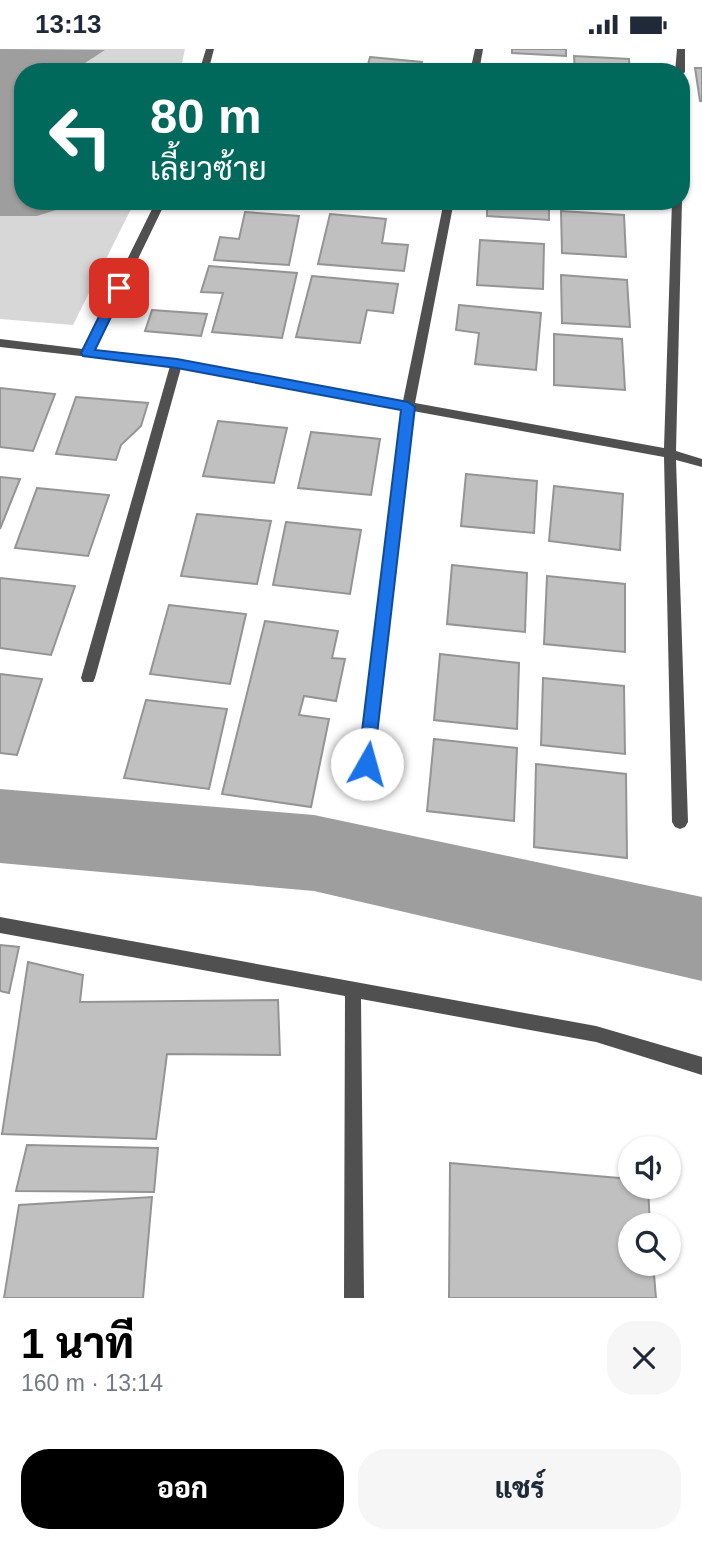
<!DOCTYPE html>
<html lang="th">
<head>
<meta charset="utf-8">
<style>
  body { margin:0; font-family:Arial,Sarabun,sans-serif; background:#f6f6f7; color:#1f2937; height:100vh; display:flex; flex-direction:column; font-size:26px; white-space:nowrap }
  * { box-sizing:border-box; margin:0 }
  p { font-size:23px; color:#747a83 }
  .icon { flex:none; width:38px; height:38px; fill:none; stroke:currentColor; stroke-width:2; stroke-linecap:round; stroke-linejoin:round }
  .map { position:relative; height:1249px; overflow:hidden }
  .sheet { display:flex; flex-direction:column; background:#fff; flex:1 }
  .sheet>* { flex:none }
  .top-card { position:absolute; left:14px; top:14px; width:676px; height:147px; border-radius:28px; box-shadow:0 2px 5px #0004; background:#00695c; color:#fff; overflow:hidden }
  .controls { position:absolute; left:618px; top:1087px; display:grid; gap:14px }
  .controls a { display:grid; place-items:center; width:63px; height:63px; border-radius:50%; background:#fff; box-shadow:0 2px 5px #0004; font-size:35px }
  .pin { position:absolute; display:grid; place-items:center; width:60px; height:60px; color:#fff; margin:-30px; border-radius:14px; box-shadow:0 4px 10px #0006 }
  .me { position:absolute; width:77px; margin:-38px; rotate:7deg; stroke-linejoin:round; filter:drop-shadow(0 0 5px #0008) }
  .turn { display:flex; align-items:center; gap:24px; height:147px; padding:0 21px; font-size:32px }
  .turn .icon { width:91px; height:91px; stroke-width:2.5 }
  .turn b { display:block; font-size:49px; line-height:60px }
  .round { display:grid; place-items:center; flex:none; width:74px; height:74px; border-radius:28px; background:#f6f6f7 }
  .head { display:flex; align-items:center; justify-content:space-between; height:119px; padding:0 21px }
  h1 { font-size:42px; font-weight:800; line-height:52px; color:#000 }
  .cta { display:flex; gap:14px; margin-top:auto; padding:14px 21px }
  .cta a { flex:1; height:80px; border-radius:28px; background:#000; color:#fff; font-size:28px; font-weight:800; line-height:80px; text-align:center }
  .cta a+a { background:#f6f6f7; color:#1f2937 }
  .status { display:flex; justify-content:space-between; align-items:center; height:49px; padding:0 35px; background:#fff; direction:ltr }
  .status svg { height:19px; fill:currentColor }
  .map>svg:first-child { display:block }
  .green { fill:#d7d7d7 }
  .water { fill:#9e9e9e }
  .lines { fill:none; stroke-linecap:round; stroke-linejoin:round }
  .river { fill:#9e9e9e; fill-rule:evenodd }
  .building { fill:#c0c0c0; stroke:#949494; stroke-width:2 }
  .minor { fill:#505050; fill-rule:evenodd }
  .route { fill:#1a73e8; stroke:#114b97; stroke-width:2 }
</style>
</head>
<body>
<div class="status"><b>13:13</b><svg viewBox="0 0 49 12"><path d="M0 12V9h3v3zM5 12V6h3v6zM10 12V3h3v9zM15 12V0h3v12zM26 1h20v11H26zM47 4h2v5h-2z"/></svg></div>
<div class="map">
<svg width="702" height="1249" viewBox="0 0 702 1249">
  <rect width="100%" height="100%" fill="#fff"/>
  <path class="green" d="M 0,0 L 185,0 L 180,23 L 23,23 L 23,152 L 135,152 L 73,276 L 0,270 Z"/>
  <path class="water" d="M 0,0 L 105,1 L 85,14 L 79,23 L 23,23 L 23,152 L 81,153 L 37,167 L 0,167 Z"/>
  <g class="lines">
    <path class="river" d="M 0,740 L 314,766 L 702,848 L 702,932 L 314,842 L 0,814 Z"/>
  </g>
  <path class="building" d="M 512,0 L 566,0 L 566,7 L 512,4 Z
    M 574,7 L 629,10 L 630,23 L 575,23 Z
    M 370,8 L 422,13 L 420,23 L 366,23 Z
    M 506,19 L 562,21 L 562,23 L 506,23 Z
    M 695,19 L 702,19 L 702,52 L 700,52 Z
    M 487,152 L 549,152 L 549,171 L 487,167 Z
    M 561,162 L 624,166 L 626,208 L 562,204 Z
    M 245,163 L 299,167 L 289,216 L 214,211 L 220,188 L 239,190 Z
    M 330,165 L 386,170 L 382,194 L 408,196 L 404,222 L 318,215 Z
    M 480,191 L 544,195 L 543,240 L 477,236 Z
    M 209,217 L 297,224 L 282,289 L 212,283 L 223,244 L 201,243 Z
    M 561,226 L 627,231 L 630,278 L 562,274 Z
    M 312,227 L 398,235 L 393,264 L 367,261 L 360,294 L 296,288 Z
    M 459,256 L 541,264 L 536,321 L 475,315 L 479,284 L 456,281 Z
    M 152,261 L 207,265 L 201,287 L 145,282 Z
    M 554,285 L 622,290 L 625,341 L 554,336 Z
    M 0,339 L 55,345 L 33,402 L 0,398 Z
    M 76,348 L 148,354 L 141,377 L 121,396 L 116,411 L 56,405 Z
    M 218,372 L 287,379 L 274,434 L 203,427 Z
    M 311,383 L 380,390 L 371,446 L 298,439 Z
    M 466,425 L 537,432 L 534,484 L 461,477 Z
    M 0,428 L 20,430 L 0,480 Z
    M 554,437 L 623,445 L 620,501 L 549,492 Z
    M 37,439 L 109,446 L 88,507 L 15,499 Z
    M 197,465 L 271,472 L 257,535 L 181,527 Z
    M 286,473 L 361,481 L 350,545 L 273,536 Z
    M 452,516 L 527,524 L 525,583 L 447,575 Z
    M 547,527 L 625,535 L 625,603 L 544,595 Z
    M 0,529 L 75,537 L 51,606 L 0,599 Z
    M 169,556 L 246,565 L 230,635 L 150,625 Z
    M 265,572 L 338,582 L 332,609 L 345,610 L 336,652 L 304,647 L 299,666 L 329,670 L 311,758 L 222,745 Z
    M 440,605 L 519,614 L 517,680 L 434,671 Z
    M 0,625 L 42,630 L 17,706 L 0,704 Z
    M 543,629 L 624,637 L 625,705 L 541,696 Z
    M 146,651 L 227,660 L 209,740 L 124,729 Z
    M 434,690 L 517,699 L 514,772 L 427,762 Z
    M 536,715 L 626,725 L 627,809 L 534,798 Z
    M 0,896 L 19,898 L 9,944 L 0,942 Z
    M 28,913 L 83,926 L 80,953 L 278,951 L 280,1006 L 167,1005 L 156,1090 L 2,1085 Z
    M 27,1096 L 158,1099 L 154,1143 L 16,1142 Z
    M 450,1114 L 630,1130 L 630,1138 L 648,1138 L 650,1176 L 630,1176 L 630,1214 L 653,1214 L 656,1249 L 449,1249 Z
    M 152,1148 L 143,1249 L 4,1249 L 19,1156 Z"/>
  <g class="lines">
    <path class="minor" d="M 206,0 L 214,0 L 208,23 L 199,23 Z
      M 475,0 L 483,0 L 479,23 L 470,23 Z
      M 677,0 L 685,0 L 685,23 L 681,26 L 681,23 L 675,23 Z
      M 681,150 L 682,152 L 676,402 L 702,410 L 702,418 L 676,411 L 688,773 L 685,778 L 680,780 L 675,778 L 672,773 L 664,408 L 413,362 L 374,715 L 372,720 L 367,721 L 362,720 L 360,715 L 402,360 L 181,319 L 95,629 L 93,633 L 83,633 L 81,629 L 170,317 L 0,298 L 0,290 L 83,300 L 156,152 L 166,152 L 94,301 L 177,310 L 403,352 L 444,152 L 454,152 L 415,354 L 664,399 L 672,152 L 681,152 Z
      M 0,868 L 596,977 L 702,1008 L 702,1026 L 596,993 L 361,950 L 364,1249 L 344,1249 L 345,947 L 0,884 Z"/>
  </g>
  <path class="route" d="M 119,235 L 125,239 L 95,301 L 177,310 L 408,353 L 415,358 L 373,720 L 367,723 L 361,720 L 358,715 L 401,361 L 177,319 L 83,307 L 81,304 L 113,239 Z"/>
</svg>
<div class="controls">
<a><svg class="icon" aria-label="sound" viewBox="0 0 24 24"><path d="M4 9h4l5-4v14l-5-4H4zM17 9q2 3 0 6"/></svg></a>
<a><svg class="icon" aria-label="search" viewBox="0 0 24 24"><circle cx="10" cy="10" r="6"/><path d="M15 15l6 6"/></svg></a>
</div>
<div class="pin" style="left:119px;top:239px;background:#d93025"><svg class="icon" aria-label="arrive" viewBox="0 0 24 24"><path d="M6 21V4h12l-3 4 3 4H6"/></svg></div>
<svg class="me" style="left:367px;top:715px" viewBox="-20 -20 40 40"><circle r="19" fill="#fff"/><path d="M0-13L10 11 0 6-10 11z" fill="#1a73e8"/></svg>
<div class="top-card">
<div class="turn"><svg class="icon" aria-label="left" viewBox="0 0 24 24"><path d="M17 20v-9H6M10 6l-5 5 5 5"/></svg><div><b>80 m</b>เลี้ยวซ้าย</div></div>
</div>
</div>
<section class="sheet">
<div class="head"><div><h1>1 นาที</h1><p>160 m · 13:14</p></div><a class="round"><svg class="icon" aria-label="close" viewBox="0 0 24 24"><path d="M6 6l12 12M18 6L6 18"/></svg></a></div>
<div class="cta"><a>ออก</a><a>แชร์</a></div>
</section>
</body>
</html>
